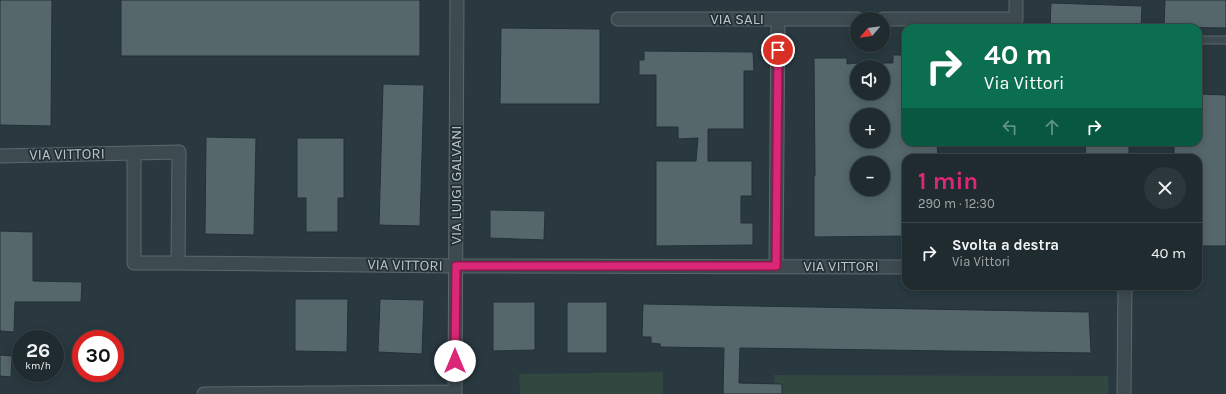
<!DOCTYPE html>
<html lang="it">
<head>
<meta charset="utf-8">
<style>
  body { margin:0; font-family:Karla,sans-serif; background:#2c373b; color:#f1f3f6; height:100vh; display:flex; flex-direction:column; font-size:15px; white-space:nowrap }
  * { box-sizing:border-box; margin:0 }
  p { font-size:13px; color:#a1a7aa }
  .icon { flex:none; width:22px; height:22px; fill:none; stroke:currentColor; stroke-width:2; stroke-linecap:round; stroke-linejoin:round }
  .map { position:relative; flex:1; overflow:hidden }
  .panel { position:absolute; left:902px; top:154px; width:300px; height:136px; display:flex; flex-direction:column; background:#1f2b2f; border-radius:12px; box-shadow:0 2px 10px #0003,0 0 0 1px #3c474b }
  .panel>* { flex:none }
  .top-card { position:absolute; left:902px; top:24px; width:300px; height:122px; border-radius:12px; box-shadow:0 2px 10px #0003,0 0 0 1px #3c474b; background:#0b6e4f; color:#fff; overflow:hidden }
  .needle { width:26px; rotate:241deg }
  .fabs { position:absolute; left:850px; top:12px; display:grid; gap:8px }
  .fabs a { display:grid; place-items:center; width:40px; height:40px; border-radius:50%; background:#1f2b2f; box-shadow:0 2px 10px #0003,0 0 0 1px #3c474b; font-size:20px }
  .speed { position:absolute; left:12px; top:330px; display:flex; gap:8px; font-size:20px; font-weight:700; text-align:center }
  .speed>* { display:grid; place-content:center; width:52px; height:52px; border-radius:50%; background:#1f2b2f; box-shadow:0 2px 10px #0003,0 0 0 1px #3c474b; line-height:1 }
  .speed small { font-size:10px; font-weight:400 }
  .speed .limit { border:6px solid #d22; background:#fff; color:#111 }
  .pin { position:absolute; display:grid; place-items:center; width:34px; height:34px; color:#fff; margin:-17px; border:2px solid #fff; border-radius:50%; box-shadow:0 1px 4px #0007 }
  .me { position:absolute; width:44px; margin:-22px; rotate:0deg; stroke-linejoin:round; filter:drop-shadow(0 0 3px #0008) }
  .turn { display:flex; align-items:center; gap:14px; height:84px; padding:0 16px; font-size:18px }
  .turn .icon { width:52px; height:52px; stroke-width:2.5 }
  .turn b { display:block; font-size:28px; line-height:34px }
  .lanes { display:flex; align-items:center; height:38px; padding:0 16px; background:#0003; justify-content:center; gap:20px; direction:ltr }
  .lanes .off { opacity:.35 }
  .round { display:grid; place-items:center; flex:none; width:42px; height:42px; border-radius:21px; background:#2c373b }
  .headline { display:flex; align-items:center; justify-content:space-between; height:68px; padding:0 16px }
  h1 { font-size:24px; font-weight:700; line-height:30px; color:#db2777 }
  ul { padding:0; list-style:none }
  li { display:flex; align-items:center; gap:12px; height:60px; padding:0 16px; border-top:1px solid #3c474b }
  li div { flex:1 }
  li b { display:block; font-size:15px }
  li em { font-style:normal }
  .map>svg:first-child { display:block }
  .green { fill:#314740 }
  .building { fill:#55676b; stroke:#243136; fill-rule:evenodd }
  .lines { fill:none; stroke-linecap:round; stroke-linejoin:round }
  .service-casing { stroke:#5b686c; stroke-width:9 }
  .minor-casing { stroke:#5b686c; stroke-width:15 }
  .service { stroke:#3d4a4f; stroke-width:7 }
  .minor { stroke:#3d4a4f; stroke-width:13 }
  .route-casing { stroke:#8e194d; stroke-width:10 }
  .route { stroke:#db2777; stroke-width:7 }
  .labels { text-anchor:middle; stroke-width:3.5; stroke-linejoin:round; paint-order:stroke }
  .street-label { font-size:15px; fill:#bac5c9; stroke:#222f34 }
</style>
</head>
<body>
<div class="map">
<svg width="1226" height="394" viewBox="0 0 1226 394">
  <rect width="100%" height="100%" fill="#29393f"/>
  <path class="green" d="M 663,372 L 663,394 L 520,394 L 519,374 Z
    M 774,375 L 1108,376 L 1109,394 L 775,394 Z"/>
  <path class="building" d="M 0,0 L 52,0 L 51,126 L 0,125 Z
    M 121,0 L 420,0 L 420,56 L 121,56 Z
    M 1165,0 L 1226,0 L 1226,28 L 1164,27 Z
    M 1051,3 L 1142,6 L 1141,28 L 1050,28 Z
    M 501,28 L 600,29 L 600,104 L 500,104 Z
    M 644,51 L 753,52 L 754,71 L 744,71 L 744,129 L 708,129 L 708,161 L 752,161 L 752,196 L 741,196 L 741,223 L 753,223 L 753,245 L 656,246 L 656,161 L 696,161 L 698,138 L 678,139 L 678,127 L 656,127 L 656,75 L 639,75 L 639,60 L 644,60 Z
    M 893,55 L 906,55 L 906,142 L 937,142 L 938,158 L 906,158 L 906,236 L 814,237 L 814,176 L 815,176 L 814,58 L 847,58 L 847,64 L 857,63 L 857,93 L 883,93 L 883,63 L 893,63 ZM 857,115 L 883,115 L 883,141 L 857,141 ZM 857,163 L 883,163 L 883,189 L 857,189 Z
    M 383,84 L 424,85 L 420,226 L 379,225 Z
    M 1198,94 L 1226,95 L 1226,246 L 1198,246 L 1198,158 L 1174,158 L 1174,142 L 1198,142 Z
    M 206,137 L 256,138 L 254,235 L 205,234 Z
    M 297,138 L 344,138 L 344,198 L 338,198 L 338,232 L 306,232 L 306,198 L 297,198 Z
    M 1086,142 L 1129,142 L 1129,158 L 1085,158 Z
    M 490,210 L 545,211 L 544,240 L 490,238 Z
    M 0,231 L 33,232 L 33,281 L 82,282 L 81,302 L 15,302 L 14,332 L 0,331 Z
    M 295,299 L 348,299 L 347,352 L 295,351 Z
    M 380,299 L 424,300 L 422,354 L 378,352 Z
    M 493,302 L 535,302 L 535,350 L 493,351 Z
    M 567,302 L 607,302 L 607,353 L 567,353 Z
    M 643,304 L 1089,312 L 1091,353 L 740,348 L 739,383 L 782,384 L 782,394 L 723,394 L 724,348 L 660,347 L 660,344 L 651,343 L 651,337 L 642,337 Z
    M 0,355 L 12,356 L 11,377 L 0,376 Z"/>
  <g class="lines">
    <defs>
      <path id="service" d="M 1198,40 L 1226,40"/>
      <path id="minor" d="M 618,19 L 857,19
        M 883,19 L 1016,19 L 1016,0
        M 134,153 L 134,263 L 178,263
        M 0,156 L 179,152 L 178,263 L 456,266 L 906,267
        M 776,266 L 778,19
        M 204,394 L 455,392
        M 455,394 L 457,0
        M 1124,394 L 1125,286"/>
    </defs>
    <use href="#service" class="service-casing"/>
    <use href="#minor" class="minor-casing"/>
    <use href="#service" class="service"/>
    <use href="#minor" class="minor"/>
  </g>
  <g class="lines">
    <defs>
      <path id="route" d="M 455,361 L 456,266 L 776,266 L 778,50"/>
    </defs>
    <use href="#route" class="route-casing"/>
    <use href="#route" class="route"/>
  </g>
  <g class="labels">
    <g class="street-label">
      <text x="737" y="24">VIA SALI</text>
      <text transform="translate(67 154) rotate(-1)" y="5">VIA VITTORI</text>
      <text transform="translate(456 185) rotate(-90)" y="5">VIA LUIGI GALVANI</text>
      <text transform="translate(405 265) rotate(1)" y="5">VIA VITTORI</text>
      <text x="841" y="271">VIA VITTORI</text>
    </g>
  </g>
</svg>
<div class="fabs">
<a><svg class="needle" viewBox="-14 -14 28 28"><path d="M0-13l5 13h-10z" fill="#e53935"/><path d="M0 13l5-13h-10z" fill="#a1a7aa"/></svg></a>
<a><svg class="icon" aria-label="sound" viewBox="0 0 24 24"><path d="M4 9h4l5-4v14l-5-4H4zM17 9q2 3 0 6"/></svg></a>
<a>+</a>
<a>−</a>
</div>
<div class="speed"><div>26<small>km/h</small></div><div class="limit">30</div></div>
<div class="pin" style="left:778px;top:50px;background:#d93025"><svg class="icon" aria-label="arrive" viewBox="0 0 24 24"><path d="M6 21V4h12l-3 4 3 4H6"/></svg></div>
<svg class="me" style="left:455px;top:361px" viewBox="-20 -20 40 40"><circle r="19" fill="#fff"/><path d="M0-13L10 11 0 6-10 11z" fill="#db2777"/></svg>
<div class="top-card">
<div class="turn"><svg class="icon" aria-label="right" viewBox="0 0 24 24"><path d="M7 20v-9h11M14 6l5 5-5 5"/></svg><div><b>40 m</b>Via Vittori</div></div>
<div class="lanes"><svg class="icon off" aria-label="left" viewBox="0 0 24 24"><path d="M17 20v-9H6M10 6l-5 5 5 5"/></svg><svg class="icon off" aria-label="ahead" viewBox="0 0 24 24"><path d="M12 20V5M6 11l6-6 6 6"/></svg><svg class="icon" aria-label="right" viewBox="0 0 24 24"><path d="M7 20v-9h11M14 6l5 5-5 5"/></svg></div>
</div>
<section class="panel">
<div class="headline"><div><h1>1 min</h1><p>290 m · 12:30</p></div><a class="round"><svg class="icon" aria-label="close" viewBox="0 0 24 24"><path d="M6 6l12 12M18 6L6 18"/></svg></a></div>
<ul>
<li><svg class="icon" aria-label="right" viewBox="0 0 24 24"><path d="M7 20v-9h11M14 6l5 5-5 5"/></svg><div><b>Svolta a destra</b><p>Via Vittori</p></div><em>40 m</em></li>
</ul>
</section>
</div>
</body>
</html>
